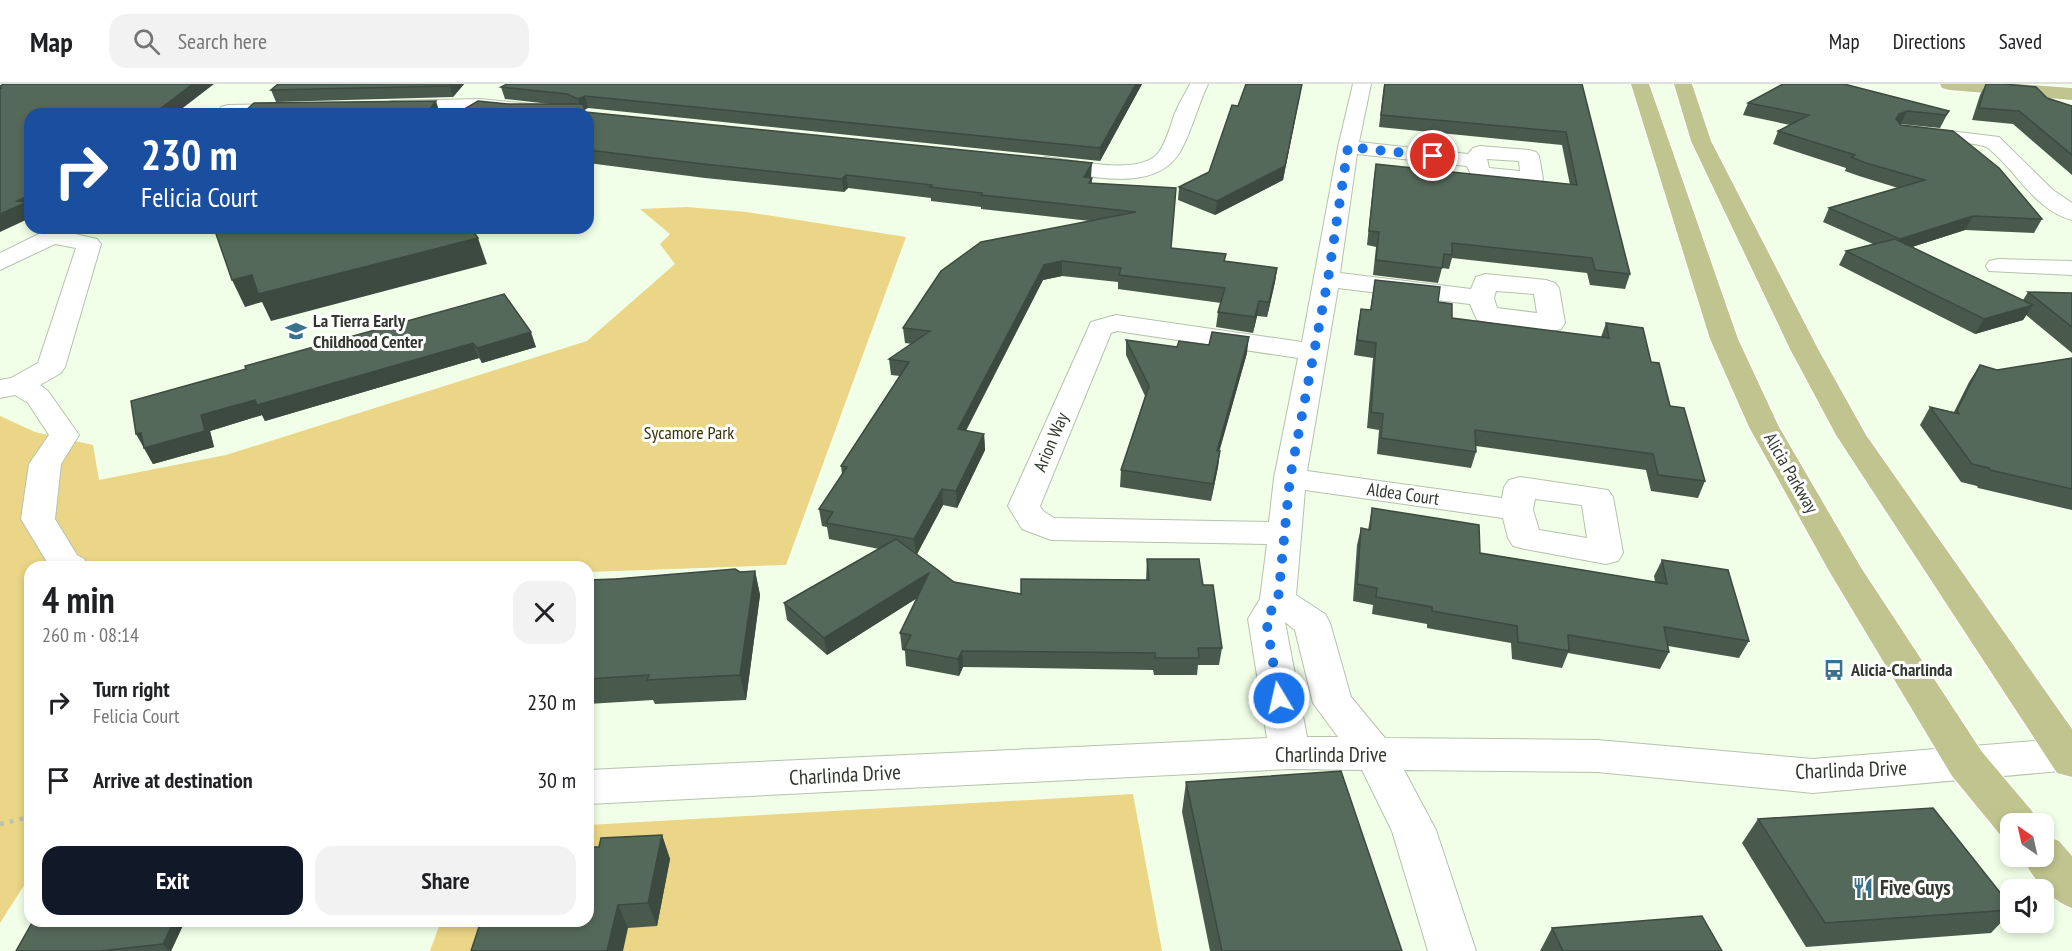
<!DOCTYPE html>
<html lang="en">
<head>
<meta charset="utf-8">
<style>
  body { margin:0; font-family:"PT Sans Narrow",sans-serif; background:#f2f2f2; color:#202124; height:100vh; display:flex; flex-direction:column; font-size:22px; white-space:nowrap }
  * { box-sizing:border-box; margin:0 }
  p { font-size:20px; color:#757577 }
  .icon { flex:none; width:33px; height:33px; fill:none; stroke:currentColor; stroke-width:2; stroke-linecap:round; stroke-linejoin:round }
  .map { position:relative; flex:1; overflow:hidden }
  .side { position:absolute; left:24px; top:477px; width:570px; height:366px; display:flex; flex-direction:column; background:#fff; border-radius:18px; box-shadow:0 3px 9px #0003 }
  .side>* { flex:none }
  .guide { position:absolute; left:24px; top:24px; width:570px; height:126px; border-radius:18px; box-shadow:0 3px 9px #0003; background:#1a4fa0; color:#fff; overflow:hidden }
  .needle { width:39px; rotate:326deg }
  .fabs { position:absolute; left:2000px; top:729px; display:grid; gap:12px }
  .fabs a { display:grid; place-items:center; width:54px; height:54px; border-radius:12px; background:#fff; box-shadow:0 3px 9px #0003; font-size:30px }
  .pin { position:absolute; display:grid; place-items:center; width:51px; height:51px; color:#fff; margin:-26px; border:3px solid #fff; border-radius:50%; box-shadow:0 2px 6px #0007 }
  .me { position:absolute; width:66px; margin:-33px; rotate:351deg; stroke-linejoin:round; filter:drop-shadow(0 0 4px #0008) }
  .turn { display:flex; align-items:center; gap:21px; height:126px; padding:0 18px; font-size:27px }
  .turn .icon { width:78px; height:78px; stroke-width:2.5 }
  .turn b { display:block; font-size:42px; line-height:51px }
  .round { display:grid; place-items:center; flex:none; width:63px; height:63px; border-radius:18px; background:#f2f2f2 }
  .headline { display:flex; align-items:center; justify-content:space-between; height:102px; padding:0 18px }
  h1 { font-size:36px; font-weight:800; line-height:45px }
  .action { display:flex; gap:12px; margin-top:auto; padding:12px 18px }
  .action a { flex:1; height:69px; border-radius:18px; background:#111827; color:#fff; font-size:24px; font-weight:800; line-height:69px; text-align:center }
  .action a+a { background:#f2f2f2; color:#202124 }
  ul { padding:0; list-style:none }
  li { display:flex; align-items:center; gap:18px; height:78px; padding:0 18px }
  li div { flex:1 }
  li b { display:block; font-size:22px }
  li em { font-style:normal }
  header { display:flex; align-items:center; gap:36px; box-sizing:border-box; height:84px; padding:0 30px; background:#fff; border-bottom:2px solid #e0e0e0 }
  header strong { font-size:28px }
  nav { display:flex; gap:33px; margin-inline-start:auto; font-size:21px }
  .search { width:420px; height:54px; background:#f2f2f2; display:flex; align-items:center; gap:15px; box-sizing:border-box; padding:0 21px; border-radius:18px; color:#757577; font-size:22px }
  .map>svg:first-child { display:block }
  .green { fill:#ead686 }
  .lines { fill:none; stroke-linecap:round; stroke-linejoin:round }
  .minor-casing { stroke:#b5c2ac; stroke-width:2 }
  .major-casing { stroke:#fff; stroke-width:2 }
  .path { stroke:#b7c3b0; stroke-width:4.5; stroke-dasharray:4 6; stroke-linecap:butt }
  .minor { fill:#fff; fill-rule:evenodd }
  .major { fill:#c0c58f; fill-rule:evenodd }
  .wall { fill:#495a4d }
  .shaded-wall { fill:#3c4a3f }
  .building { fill:#55695a; stroke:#3c4a3f; stroke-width:1.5 }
  .route { stroke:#1a73e8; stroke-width:10; stroke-dasharray:0 18 }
  .labels { text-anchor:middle; stroke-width:6; stroke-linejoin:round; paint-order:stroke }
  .poi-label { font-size:18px; font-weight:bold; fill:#32382f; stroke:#fff; text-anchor:start }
  .park-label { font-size:18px; fill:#392f04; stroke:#fff }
  .street-label { font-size:18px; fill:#32382f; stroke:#fff }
  .near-street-label { font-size:21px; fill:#32382f; stroke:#fff }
  .near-poi-label { font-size:21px; font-weight:bold; fill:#32382f; stroke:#fff; text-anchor:start }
</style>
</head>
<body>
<header>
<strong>Map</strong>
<div class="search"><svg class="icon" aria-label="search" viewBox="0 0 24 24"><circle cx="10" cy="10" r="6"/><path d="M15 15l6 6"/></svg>Search here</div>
<nav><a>Map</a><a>Directions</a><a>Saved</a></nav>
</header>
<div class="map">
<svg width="2072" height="867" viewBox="0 0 2072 867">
  <rect width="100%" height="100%" fill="#f1ffe8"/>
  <path class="green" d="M 687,123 L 747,128 L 906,153 L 786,481 L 588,488 L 588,483 L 30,483 L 30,792 L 0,839 L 0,332 L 35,348 L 93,361 L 99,396 L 226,371 L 587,257 L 675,180 L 660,160 L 670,150 L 640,125 Z
    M 1133,710 L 1162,867 L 430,867 L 441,837 L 588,837 L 588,741 Z"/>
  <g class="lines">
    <defs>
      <path id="minor" d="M 1190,0 L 1208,0 C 1198,21 1191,49 1180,68 C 1154,111 1086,91 1046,85 L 1039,83 L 1035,79 L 1039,75 L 1046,73 C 1072,76 1141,93 1159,68 C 1167,57 1170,42 1175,29 C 1179,19 1185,10 1190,0 Z
        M 1353,0 L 1371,0 L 1359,58 L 1468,70 L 1473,64 L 1480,62 L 1529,66 L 1536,68 L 1539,72 L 1543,95 L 1540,100 L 1532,102 L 1481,96 L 1473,95 L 1467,82 L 1357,70 L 1340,189 L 1471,205 L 1476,193 L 1485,190 L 1546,196 L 1555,199 L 1559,204 L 1565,239 L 1561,245 L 1552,247 L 1486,238 L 1477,236 L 1470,220 L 1338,204 L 1307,387 L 1502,414 L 1504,403 L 1509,396 L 1520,393 L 1608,406 L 1613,413 L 1623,469 L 1618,477 L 1606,480 L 1525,465 L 1513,462 L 1508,454 L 1503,434 L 1305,406 L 1296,511 L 1325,530 L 1330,539 L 1351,613 L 1385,654 L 1597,656 L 1813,675 L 2072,654 L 2072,686 L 1813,709 L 1597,688 L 1404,686 L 1436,746 L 1476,867 L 1428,867 L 1392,747 L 1362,686 L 1290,685 L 588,720 L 588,686 L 1267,654 L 1248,535 L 1260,515 L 1267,460 L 1051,456 L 1022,445 L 1008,422 L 1091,238 L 1116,231 L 1302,258 L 1338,63 ZM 1487,75 L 1519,77 L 1520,87 L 1489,84 ZM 1496,207 L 1534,210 L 1537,229 L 1497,224 L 1494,214 ZM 1117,247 L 1298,274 L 1274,394 L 1269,438 L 1054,434 L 1043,427 L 1040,422 L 1111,249 ZM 1535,415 L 1582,421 L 1587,454 L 1539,446 L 1533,426 ZM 1285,538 L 1295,546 L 1313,619 L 1338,653 L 1307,653 Z
        M 480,15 L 570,24 L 577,26 L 580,30 L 512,30 L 480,27 L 392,29 L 385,27 L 382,23 L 385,19 L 392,17 Z
        M 289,20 L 296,22 L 299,26 L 296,30 L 220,30 L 218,27 L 221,23 L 228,21 Z
        M 1917,43 L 1999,53 L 2053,106 L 2072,119 L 2072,136 C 2035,127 2016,86 1988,64 C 1979,57 1926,57 1910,53 L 1907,49 L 1910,45 Z
        M 51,144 L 81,144 L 75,150 L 97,155 L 101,160 L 65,283 L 61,289 L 40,301 L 48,307 L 79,351 L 61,380 L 55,435 L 77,471 L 84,475 L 89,483 L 50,483 L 21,435 L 29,380 L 49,351 L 28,319 L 15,311 L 0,314 L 0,296 L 11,294 L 38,279 L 76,164 L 55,160 L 0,186 L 0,169 Z
        M 1998,175 L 2072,177 L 2072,191 L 1989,187 L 1986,182 L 1989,177 Z"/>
      <path id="major" d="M 1631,0 L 1649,0 L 1738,255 L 1779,343 L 1860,482 L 1982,668 L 2032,727 L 2038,740 L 2010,740 L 2010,756 L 2002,753 L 1952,692 L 1829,487 L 1749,343 L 1710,255 Z
        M 1674,0 L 1692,0 L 1711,57 L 1818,265 L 1866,351 L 2072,645 L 2072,693 L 2057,689 L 1836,351 L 1790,265 L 1691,57 Z
        M 1940,0 L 2018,0 L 2072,4 L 2072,16 L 1949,6 L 1942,4 Z
        M 2043,751 L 2059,757 L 2072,772 L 2072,824 C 2050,816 2032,794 2022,772 L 2043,772 Z"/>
    </defs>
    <use href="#minor" class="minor-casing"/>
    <use href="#major" class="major-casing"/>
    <path class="path" d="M 0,740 L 30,733"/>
    <use href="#minor" class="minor"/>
    <use href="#major" class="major"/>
  </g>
  <path class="wall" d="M 278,0 L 464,0 L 453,13 L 276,18 L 271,6 Z
    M 507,0 L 1142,0 L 1100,77 L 588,24 L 584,26 L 585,28 L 1091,93 L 1091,94 L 1092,94 L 1092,99 L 1176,104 L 1171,164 L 1225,178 L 1277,184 L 1275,198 L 1267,233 L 1257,232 L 1253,249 L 1216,243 L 1218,228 L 1221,219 L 1118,205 L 1118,198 L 1062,192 L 1043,196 L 966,347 L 984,350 L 985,366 L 957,424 L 943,421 L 917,470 L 954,498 L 1021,510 L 1146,496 L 1147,475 L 1203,501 L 1222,564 L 1219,581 L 1198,581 L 1197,591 L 1154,591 L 1153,586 L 963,583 L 959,592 L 906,582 L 905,567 L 902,566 L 900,549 L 917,514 L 827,571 L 787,536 L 784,519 L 879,465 L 829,455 L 827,443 L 822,442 L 819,425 L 842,390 L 841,382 L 900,292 L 891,291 L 889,275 L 912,260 L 905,259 L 903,244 L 1090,137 L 981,125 L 981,123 L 931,117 L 931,114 L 848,104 L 844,108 L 705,94 L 588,79 L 588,30 L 508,20 L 550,20 L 505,15 L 501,3 Z
    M 1384,0 L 1582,0 L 1630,190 L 1625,205 L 1590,201 L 1587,189 L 1452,174 L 1449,185 L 1442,184 L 1438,199 L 1373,191 L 1376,163 L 1367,161 L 1374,93 L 1376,80 L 1570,101 L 1562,61 L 1379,43 Z
    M 1986,0 L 2047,14 L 2072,22 L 2072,91 L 2013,40 L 1972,36 L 1980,11 Z
    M 1300,11 L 1283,96 L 1215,131 L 1178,116 L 1179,103 L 1209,88 L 1238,22 Z
    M 1748,19 L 1949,27 L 1940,44 L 1900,40 L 2042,135 L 2034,149 L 1965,146 L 1912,163 L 2023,216 L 2028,208 L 2072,209 L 2072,269 L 2026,231 L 2023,236 L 1975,250 L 1839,181 L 1846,167 L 1873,160 L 1823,138 L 1829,124 L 1898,104 L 1859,92 L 1845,87 L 1846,84 L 1773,60 L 1778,47 L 1790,41 L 1743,31 Z
    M 1375,196 L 1438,218 L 1452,234 L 1601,253 L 1606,239 L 1651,278 L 1670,322 L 1705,397 L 1698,414 L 1651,407 L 1646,386 L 1476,362 L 1476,368 L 1471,384 L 1377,370 L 1379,346 L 1367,344 L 1373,274 L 1354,271 L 1358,240 L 1361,225 L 1370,226 Z
    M 504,210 L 536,263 L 482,279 L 479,274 L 265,337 L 262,331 L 210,347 L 214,363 L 153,380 L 144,364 L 143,361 L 246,285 Z
    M 1126,256 L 1177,263 L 1247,269 L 1219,367 L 1220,367 L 1218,383 L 1211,417 L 1120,403 L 1121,386 L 1145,312 L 1126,271 Z
    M 2072,274 L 2072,426 L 1978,404 L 1977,402 L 1961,398 L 1920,341 L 1930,323 L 1954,328 L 1969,298 L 1980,281 L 1997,286 Z
    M 1372,424 L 1480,469 L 1655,498 L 1654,492 L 1662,476 L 1749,557 L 1739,574 L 1668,562 L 1669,568 L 1660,585 L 1568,569 L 1562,584 L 1512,575 L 1511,559 L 1427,544 L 1427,540 L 1372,530 L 1373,521 L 1353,517 L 1357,461 L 1361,444 L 1368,446 Z
    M 755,487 L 760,511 L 746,616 L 655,620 L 653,616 L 588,620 L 588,496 Z
    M 1186,698 L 1402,867 L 1210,867 L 1182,728 Z
    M 1758,735 L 2010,821 L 2010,829 L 1991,849 L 1806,863 L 1742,759 Z
    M 662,751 L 670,775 L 657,842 L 628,844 L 481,837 L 599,763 Z
    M 185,837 L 171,867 L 16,867 Z
    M 1552,844 L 1722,867 L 1540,867 Z"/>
  <path class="shaded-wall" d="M 193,0 L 214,0 L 175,30 L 153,30 Z
    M 451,0 L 464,0 L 453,13 L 450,2 Z
    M 1136,0 L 1142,0 L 1100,77 L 1100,64 Z
    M 1302,0 L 1283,96 L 1215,131 L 1217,117 Z
    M 585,12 L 588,24 L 581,27 L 578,15 Z
    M 436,17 L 440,30 L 426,30 Z
    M 1907,27 L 1901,40 L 1893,43 L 1896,35 L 1899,30 Z
    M 1092,79 L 1091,93 L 1084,106 L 1084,93 Z
    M 846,91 L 848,104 L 844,108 L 842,95 Z
    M 30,111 L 30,134 L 0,148 L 0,130 L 17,117 Z
    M 1973,132 L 1965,146 L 1893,169 L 1900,155 Z
    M 478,154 L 487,180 L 271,237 L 262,218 L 245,223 L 232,196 L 252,191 Z
    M 1062,177 L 1062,192 L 1043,196 L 958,361 L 958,345 L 1044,181 Z
    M 1277,184 L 1275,198 L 1267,233 L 1269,218 Z
    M 1259,217 L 1257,232 L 1253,249 L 1255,233 Z
    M 2033,221 L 2023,236 L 1975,250 L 1984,235 Z
    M 531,248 L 536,263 L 482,279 L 477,264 Z
    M 1249,253 L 1247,269 L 1215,383 L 1217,367 Z
    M 473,259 L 479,274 L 265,337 L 262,331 L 210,347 L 214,363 L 153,380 L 136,350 L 255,316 Z
    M 984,350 L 985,366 L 957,424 L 956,407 Z
    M 1220,367 L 1218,383 L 1211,417 L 1213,400 Z
    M 942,405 L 943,421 L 916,472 L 914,455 Z
    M 755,487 L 760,511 L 746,616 L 740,591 Z
    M 929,489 L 930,506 L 827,571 L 824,554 Z
    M 962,567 L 963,583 L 959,592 L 958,575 Z
    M 662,751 L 670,775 L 657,842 L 648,819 Z
    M 618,821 L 628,844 L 623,867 L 607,867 Z
    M 174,837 L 185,837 L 171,867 L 169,867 L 163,860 Z"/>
  <path class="building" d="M 4,0 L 193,0 L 153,30 L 30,30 L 30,111 L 17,117 L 27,118 L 0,130 L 0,5 L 2,4 L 0,4 L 0,2 Z
    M 278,0 L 451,0 L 450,2 L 271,6 Z
    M 507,0 L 1136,0 L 1100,64 L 585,12 L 578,15 L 567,10 L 501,3 Z
    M 1246,0 L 1302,0 L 1285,82 L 1217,117 L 1179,103 L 1209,88 L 1232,21 L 1238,22 Z
    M 1385,0 L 1582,0 L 1630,190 L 1595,186 L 1592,174 L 1452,159 L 1452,171 L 1444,170 L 1442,184 L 1376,176 L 1379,148 L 1369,147 L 1376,80 L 1577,101 L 1566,48 L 1381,31 Z
    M 1783,0 L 1844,0 L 1949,27 L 1946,31 L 1907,27 L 1899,30 L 1896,35 L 1901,41 L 1953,47 L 1999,84 L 2042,135 L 1973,132 L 1900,155 L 1829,124 L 1925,96 L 1866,79 L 1851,73 L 1855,71 L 1778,47 L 1809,31 L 1748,19 Z
    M 1986,0 L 2004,0 L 2036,3 L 2047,14 L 2072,22 L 2072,71 L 2019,27 L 1979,24 Z
    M 436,17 L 426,30 L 242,30 L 254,19 Z
    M 478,17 L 508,20 L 583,20 L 585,28 L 1092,79 L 1084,93 L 1092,94 L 1089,99 L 1176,104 L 1171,164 L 1226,170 L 1224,177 L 1277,184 L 1269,218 L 1259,217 L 1255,233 L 1218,228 L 1225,204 L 1119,191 L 1121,184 L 1062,177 L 1044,181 L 958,345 L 984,350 L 956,407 L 942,405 L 914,455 L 826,439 L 833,428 L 819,425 L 847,383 L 841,382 L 909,278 L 889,275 L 930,247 L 903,244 L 941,187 L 981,158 L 1136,128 L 981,111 L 982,109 L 930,103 L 932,101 L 846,91 L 842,95 L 703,80 L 588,66 L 588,30 L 456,30 Z
    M 228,144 L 471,144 L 478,154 L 258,210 L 252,191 L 232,196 L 215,147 Z
    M 1895,155 L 2033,221 L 1984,235 L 1846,167 Z
    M 1375,196 L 1440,203 L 1438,218 L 1452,220 L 1452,234 L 1609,254 L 1606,239 L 1643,244 L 1651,278 L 1659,279 L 1670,322 L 1684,324 L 1705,397 L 1658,391 L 1653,370 L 1475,346 L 1476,368 L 1381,354 L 1383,330 L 1371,328 L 1376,259 L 1357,256 L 1361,225 L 1371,226 Z
    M 2028,208 L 2072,209 L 2072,243 Z
    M 504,210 L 531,248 L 477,264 L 473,259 L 257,321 L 255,316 L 201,331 L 205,347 L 144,364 L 141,349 L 136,350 L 131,317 L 246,285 L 245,282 Z
    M 1212,248 L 1249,253 L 1217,367 L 1220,367 L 1213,400 L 1121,386 L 1149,302 L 1126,256 L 1177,263 L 1179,257 L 1209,261 Z
    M 2072,274 L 2072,405 L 1990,386 L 1989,384 L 1972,380 L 1930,323 L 1959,330 L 1957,326 L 1980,281 L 1997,286 Z
    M 1372,424 L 1479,441 L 1480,469 L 1667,500 L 1662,476 L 1728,486 L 1749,557 L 1664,543 L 1669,568 L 1568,551 L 1569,567 L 1518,558 L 1517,542 L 1432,527 L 1432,523 L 1376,513 L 1377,504 L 1357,500 L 1361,444 L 1370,446 Z
    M 896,455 L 954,498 L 1021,510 L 1021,495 L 1149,496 L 1147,475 L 1199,475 L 1203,501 L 1213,501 L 1222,564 L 1198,564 L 1199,574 L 1155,574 L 1155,569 L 962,567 L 958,575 L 904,565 L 911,551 L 900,549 L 929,489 L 824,554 L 784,519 Z
    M 735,485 L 740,488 L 755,487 L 740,591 L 647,596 L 649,591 L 588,595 L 588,496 L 616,495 Z
    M 1341,687 L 1402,867 L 1222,867 L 1186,698 Z
    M 1933,724 L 2010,821 L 2010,826 L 1825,839 L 1758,735 Z
    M 662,751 L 648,819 L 618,821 L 607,867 L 471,867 L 481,837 L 588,837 L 588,763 L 599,763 L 601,754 Z
    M 1702,832 L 1722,867 L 1563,867 L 1552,844 Z
    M 33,837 L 174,837 L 163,860 L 100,867 L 16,867 Z"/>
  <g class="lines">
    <path class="route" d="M 1279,614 L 1266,535 L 1278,516 L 1290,394 L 1328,195 L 1348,63 L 1433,72"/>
  </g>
  <defs>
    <symbol id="school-bare" viewBox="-9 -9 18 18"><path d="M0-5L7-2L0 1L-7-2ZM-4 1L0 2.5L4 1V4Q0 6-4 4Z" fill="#38738b" stroke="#fff" stroke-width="2.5" paint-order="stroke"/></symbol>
    <symbol id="bus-bare" viewBox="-9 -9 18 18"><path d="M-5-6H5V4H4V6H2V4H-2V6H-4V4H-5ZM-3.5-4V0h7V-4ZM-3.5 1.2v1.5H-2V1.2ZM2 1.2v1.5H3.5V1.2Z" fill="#38738b" stroke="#fff" stroke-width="2.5" paint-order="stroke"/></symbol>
    <symbol id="restaurant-bare" viewBox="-9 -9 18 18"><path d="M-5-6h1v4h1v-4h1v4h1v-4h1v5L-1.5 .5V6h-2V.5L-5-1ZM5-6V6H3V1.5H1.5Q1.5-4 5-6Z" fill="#38738b" stroke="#fff" stroke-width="2.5" paint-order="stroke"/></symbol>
  </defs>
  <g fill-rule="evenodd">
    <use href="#school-bare" x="281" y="232" width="30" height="30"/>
    <use href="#bus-bare" x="1819" y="571" width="30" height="30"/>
    <use href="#restaurant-bare" x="1848" y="789" width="30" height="30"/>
  </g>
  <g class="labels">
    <g class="poi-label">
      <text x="313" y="243">La Tierra Early<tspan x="313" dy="21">Childhood Center</tspan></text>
      <text x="1851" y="592">Alicia-Charlinda</text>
    </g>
    <g class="park-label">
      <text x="689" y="355">Sycamore Park</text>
    </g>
    <g class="street-label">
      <text transform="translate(1051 358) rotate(-67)" y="6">Arion Way</text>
      <text transform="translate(1791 389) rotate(60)" y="6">Alicia Parkway</text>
      <text transform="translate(1403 410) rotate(8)" y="6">Aldea Court</text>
    </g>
    <g class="near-street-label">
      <text x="1331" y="678">Charlinda Drive</text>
      <text transform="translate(1851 686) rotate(-2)" y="7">Charlinda Drive</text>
      <text transform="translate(845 691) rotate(-3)" y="7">Charlinda Drive</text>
    </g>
    <g class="near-poi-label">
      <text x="1880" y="811">Five Guys</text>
    </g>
  </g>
</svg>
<div class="fabs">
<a><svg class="needle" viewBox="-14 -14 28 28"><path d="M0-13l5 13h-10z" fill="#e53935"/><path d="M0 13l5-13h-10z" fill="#757577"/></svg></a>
<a><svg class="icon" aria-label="sound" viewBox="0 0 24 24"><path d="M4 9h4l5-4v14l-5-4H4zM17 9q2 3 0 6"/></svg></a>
</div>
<div class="pin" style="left:1433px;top:72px;background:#d93025"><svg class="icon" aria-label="arrive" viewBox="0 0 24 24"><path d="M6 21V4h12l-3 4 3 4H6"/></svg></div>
<svg class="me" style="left:1279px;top:614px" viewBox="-20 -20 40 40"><circle r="17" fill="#1a73e8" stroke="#fff" stroke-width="3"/><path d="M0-11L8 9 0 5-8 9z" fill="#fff"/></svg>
<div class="guide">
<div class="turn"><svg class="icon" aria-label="right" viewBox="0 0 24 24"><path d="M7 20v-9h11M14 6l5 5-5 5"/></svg><div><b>230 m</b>Felicia Court</div></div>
</div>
<section class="side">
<div class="headline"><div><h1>4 min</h1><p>260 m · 08:14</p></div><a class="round"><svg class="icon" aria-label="close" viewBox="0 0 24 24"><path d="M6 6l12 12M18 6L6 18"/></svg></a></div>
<ul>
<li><svg class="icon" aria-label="right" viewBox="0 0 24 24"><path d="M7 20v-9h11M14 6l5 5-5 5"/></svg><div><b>Turn right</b><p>Felicia Court</p></div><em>230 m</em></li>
<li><svg class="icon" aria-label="arrive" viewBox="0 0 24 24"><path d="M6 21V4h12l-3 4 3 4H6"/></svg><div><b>Arrive at destination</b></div><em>30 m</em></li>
</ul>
<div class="action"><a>Exit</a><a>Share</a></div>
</section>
</div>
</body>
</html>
